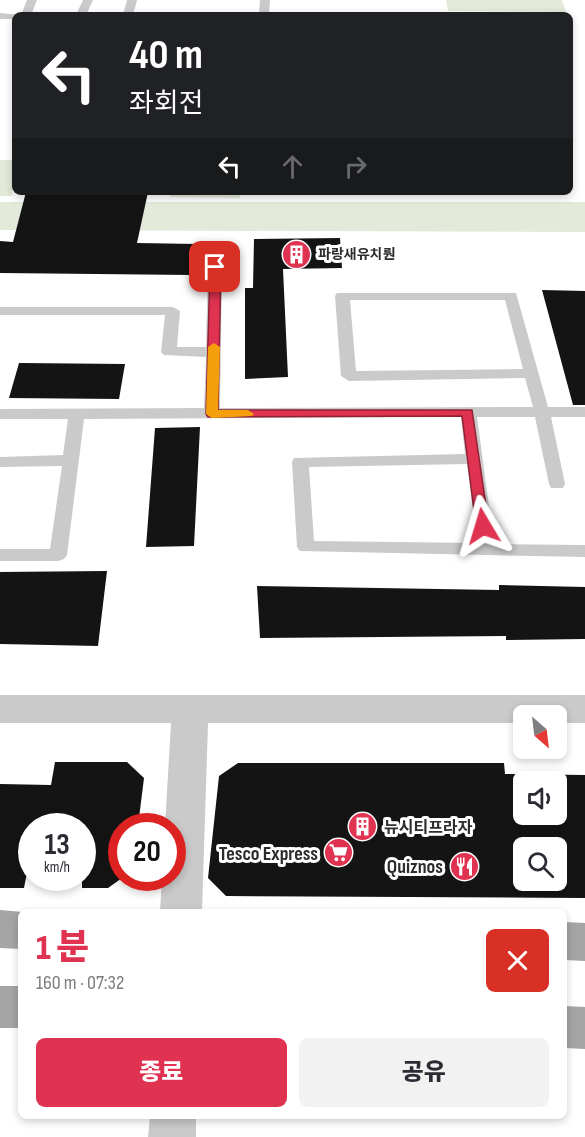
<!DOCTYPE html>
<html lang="ko">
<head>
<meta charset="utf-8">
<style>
  body { margin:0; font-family:"Sofia Sans Condensed","Noto Sans KR",sans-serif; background:#f2f2f3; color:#2b2b33; height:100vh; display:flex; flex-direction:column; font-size:22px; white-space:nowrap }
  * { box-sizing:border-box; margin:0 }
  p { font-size:20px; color:#7c7c81 }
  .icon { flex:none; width:33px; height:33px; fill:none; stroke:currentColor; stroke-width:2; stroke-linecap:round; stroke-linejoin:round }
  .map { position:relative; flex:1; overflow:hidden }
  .details { position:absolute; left:18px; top:909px; width:549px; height:210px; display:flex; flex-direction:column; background:#fff; border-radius:9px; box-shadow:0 3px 9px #0003 }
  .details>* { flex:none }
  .guide { position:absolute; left:12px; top:12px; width:561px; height:183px; border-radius:9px; box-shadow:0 3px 9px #0003; background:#202124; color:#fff; overflow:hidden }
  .needle { width:39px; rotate:152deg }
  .controls { position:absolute; left:513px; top:705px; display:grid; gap:12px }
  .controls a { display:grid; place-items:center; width:54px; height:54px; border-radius:9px; background:#fff; box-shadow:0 3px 9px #0003; font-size:30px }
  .speed { position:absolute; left:18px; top:813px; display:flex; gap:12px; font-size:30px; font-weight:700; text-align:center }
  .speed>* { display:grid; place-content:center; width:78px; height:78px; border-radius:50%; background:#fff; box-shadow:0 3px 9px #0003; line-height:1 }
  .speed small { font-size:15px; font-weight:400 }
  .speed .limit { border:9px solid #d22; background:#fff; color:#111 }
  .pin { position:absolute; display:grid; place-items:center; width:51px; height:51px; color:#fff; margin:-26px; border-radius:12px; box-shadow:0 3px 9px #0006 }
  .me { position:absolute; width:66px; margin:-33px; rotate:353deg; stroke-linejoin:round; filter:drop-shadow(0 0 4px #0008) }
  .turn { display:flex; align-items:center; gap:21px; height:126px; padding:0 18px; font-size:27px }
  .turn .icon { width:78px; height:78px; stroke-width:2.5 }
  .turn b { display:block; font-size:42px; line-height:51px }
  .lanes { display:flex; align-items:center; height:57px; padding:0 18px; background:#0003; justify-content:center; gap:30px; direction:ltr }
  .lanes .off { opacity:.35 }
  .round { display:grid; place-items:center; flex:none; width:63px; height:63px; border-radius:9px; background:#f2f2f3 }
  .summary { display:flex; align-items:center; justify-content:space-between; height:102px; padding:0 18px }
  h1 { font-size:36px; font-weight:800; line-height:45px; color:#df3351 }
  .button { display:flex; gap:12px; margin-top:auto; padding:12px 18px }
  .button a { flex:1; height:69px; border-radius:9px; background:#df3351; color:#fff; font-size:24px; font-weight:800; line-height:69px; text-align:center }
  .button a+a { background:#f2f2f3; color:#2b2b33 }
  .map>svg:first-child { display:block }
  .green { fill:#e4eada }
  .building { fill:#141414; fill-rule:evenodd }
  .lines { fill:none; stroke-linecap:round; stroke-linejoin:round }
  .lane { fill:#cacaca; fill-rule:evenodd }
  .street { fill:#cacaca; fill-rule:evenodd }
  .primary { fill:#a5a5a5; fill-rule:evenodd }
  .route { fill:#df3351; stroke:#912135; stroke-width:1.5 }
  .slow { fill:#f59e0b }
  .labels { text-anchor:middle; stroke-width:6; stroke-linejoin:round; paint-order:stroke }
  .far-poi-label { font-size:14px; font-weight:bold; fill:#2d2d2d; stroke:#fff; text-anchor:start }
  .poi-label { font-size:16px; font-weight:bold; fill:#2d2d2d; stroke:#fff; text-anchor:start }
  .near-poi-label { font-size:20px; font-weight:bold; fill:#2d2d2d; stroke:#fff; text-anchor:end }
</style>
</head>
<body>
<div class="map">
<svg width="585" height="1137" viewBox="0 0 585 1137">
  <rect width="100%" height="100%" fill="#fff"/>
  <path class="green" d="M 446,0 L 562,0 L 566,12 L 448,11 Z
    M 0,160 L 15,160 L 12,196 L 0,196 Z
    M 170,192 L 240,192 L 240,198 L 170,197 Z
    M 0,202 L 585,202 L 585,232 L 0,230 Z"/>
  <path class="building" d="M 26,192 L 148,192 L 137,243 L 197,244 L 192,275 L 0,273 L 0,241 L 13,242 Z
    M 340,238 L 342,268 L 283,269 L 288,377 L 245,379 L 245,288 L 253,288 L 254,239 Z
    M 542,290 L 585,291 L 585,405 L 573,405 Z
    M 19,363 L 125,364 L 119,399 L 9,398 Z
    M 200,427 L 194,546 L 146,547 L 155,428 Z
    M 107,571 L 98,646 L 0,644 L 0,572 Z
    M 499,585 L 585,587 L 585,639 L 506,640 L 506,636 L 260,638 L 257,586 L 499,590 Z
    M 55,762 L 127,762 L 144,778 L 138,826 L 122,826 L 122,878 L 108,888 L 82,888 L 82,826 L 32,826 L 32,847 L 24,888 L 0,888 L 0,784 L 51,785 Z
    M 238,763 L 504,763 L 505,774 L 585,775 L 585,898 L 226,896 L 208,878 L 219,776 ZM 524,782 L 556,782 L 556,814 L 524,814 ZM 524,848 L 556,848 L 556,880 L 524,880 Z"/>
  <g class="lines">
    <path class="lane" d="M 27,0 L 37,0 L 31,15 L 21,15 Z
      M 83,0 L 93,0 L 86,15 L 76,15 Z
      M 127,0 L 137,0 L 133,15 L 123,15 Z
      M 260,0 L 270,0 L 269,15 L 259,15 Z
      M 0,13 L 20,15 L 15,15 L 15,19 L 0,19 Z
      M 215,263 L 222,267 L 220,408 L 533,407 L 525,378 L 349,381 L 341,376 L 335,296 L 337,293 L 516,293 L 548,407 L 585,407 L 585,417 L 551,417 L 565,484 L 563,488 L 551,488 L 549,484 L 535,417 L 477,417 L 494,544 L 585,545 L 585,557 L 300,551 L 297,547 L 292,462 L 294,458 L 465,454 L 461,417 L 84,419 L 67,555 L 64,559 L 58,561 L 0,561 L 0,549 L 50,549 L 62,466 L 0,467 L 0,457 L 63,455 L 68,419 L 0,419 L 0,409 L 204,408 L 206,357 L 164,355 L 161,352 L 165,315 L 0,315 L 0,307 L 173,307 L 180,311 L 177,347 L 206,347 L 208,267 ZM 350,300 L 505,300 L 523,369 L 356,371 ZM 467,464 L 477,543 L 314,541 L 309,467 Z"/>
    <path class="street" d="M 0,695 L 585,695 L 585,723 L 556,723 L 556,716 L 524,716 L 524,723 L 208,723 L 202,912 L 160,912 L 162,878 L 172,878 L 172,826 L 165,826 L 171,723 L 0,723 Z
      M 150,1116 L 196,1116 L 196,1137 L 148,1137 Z"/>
    <path class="primary" d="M 0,910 L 23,912 L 21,912 L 21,949 L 0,948 Z
      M 564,922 L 585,923 L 585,961 L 564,960 Z
      M 0,986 L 21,986 L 21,1028 L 0,1028 Z
      M 564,1006 L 585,1007 L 585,1049 L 564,1048 Z"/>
  </g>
  <path class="route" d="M 215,263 L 221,267 L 218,410 L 472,410 L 489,526 L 487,529 L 483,530 L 476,526 L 462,416 L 208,417 L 206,414 L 210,267 Z"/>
  <path class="slow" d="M 214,343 L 220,347 L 218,410 L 248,410 L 254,414 L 252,416 L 212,418 L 206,414 L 208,347 Z"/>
  <defs>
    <symbol id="building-disc" viewBox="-11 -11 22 22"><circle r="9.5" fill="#df3351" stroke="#fff"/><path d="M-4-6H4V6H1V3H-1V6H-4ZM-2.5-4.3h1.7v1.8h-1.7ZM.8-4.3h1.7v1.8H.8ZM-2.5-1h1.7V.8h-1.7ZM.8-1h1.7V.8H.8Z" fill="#fff"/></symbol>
    <symbol id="supermarket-disc" viewBox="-11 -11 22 22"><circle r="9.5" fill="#df3351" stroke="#fff"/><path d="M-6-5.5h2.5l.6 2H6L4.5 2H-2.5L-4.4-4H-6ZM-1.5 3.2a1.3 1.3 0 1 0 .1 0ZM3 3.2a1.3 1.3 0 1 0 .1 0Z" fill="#fff"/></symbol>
    <symbol id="restaurant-disc" viewBox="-11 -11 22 22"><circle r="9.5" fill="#df3351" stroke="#fff"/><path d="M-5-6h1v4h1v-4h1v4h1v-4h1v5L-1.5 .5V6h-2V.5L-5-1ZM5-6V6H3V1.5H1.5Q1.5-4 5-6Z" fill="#fff"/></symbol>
  </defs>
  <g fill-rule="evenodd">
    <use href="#building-disc" x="280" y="238" width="33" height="33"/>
    <use href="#building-disc" x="346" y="810" width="33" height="33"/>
    <use href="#supermarket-disc" x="322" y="836" width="33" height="33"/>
    <use href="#restaurant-disc" x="448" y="850" width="33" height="33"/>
  </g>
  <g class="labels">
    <g class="far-poi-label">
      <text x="318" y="259">파랑새유치뤈</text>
    </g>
    <g class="poi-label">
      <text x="384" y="833">뉴시티프라자</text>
    </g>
    <g class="near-poi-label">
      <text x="318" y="860">Tesco Express</text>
      <text x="443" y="873">Quiznos</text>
    </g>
  </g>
</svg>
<div class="controls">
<a><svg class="needle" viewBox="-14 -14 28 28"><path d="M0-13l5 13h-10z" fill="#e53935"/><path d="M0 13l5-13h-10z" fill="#7c7c81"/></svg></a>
<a><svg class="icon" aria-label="sound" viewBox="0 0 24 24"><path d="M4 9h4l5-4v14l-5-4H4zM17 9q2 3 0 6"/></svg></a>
<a><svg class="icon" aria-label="search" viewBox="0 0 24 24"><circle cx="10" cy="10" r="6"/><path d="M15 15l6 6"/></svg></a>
</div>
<div class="speed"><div>13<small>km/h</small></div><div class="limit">20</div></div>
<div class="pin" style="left:215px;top:267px;background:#d93025"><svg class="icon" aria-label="arrive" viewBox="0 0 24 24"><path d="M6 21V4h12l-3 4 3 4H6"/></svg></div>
<svg class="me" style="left:483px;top:526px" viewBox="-20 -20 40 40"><path d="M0-17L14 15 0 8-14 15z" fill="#df3351" stroke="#fff" stroke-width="4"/></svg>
<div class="guide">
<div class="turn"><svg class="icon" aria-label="left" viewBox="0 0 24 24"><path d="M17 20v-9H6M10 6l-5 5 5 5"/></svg><div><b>40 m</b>좌회전</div></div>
<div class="lanes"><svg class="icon" aria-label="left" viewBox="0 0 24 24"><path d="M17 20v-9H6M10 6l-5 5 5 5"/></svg><svg class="icon off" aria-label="ahead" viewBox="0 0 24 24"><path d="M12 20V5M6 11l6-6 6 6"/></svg><svg class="icon off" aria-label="right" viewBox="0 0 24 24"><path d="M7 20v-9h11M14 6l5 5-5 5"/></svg></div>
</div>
<section class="details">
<div class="summary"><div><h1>1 분</h1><p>160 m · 07:32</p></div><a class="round" style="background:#d93025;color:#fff"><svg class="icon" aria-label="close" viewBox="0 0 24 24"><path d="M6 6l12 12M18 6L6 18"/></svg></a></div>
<div class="button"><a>종료</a><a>공유</a></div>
</section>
</div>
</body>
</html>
